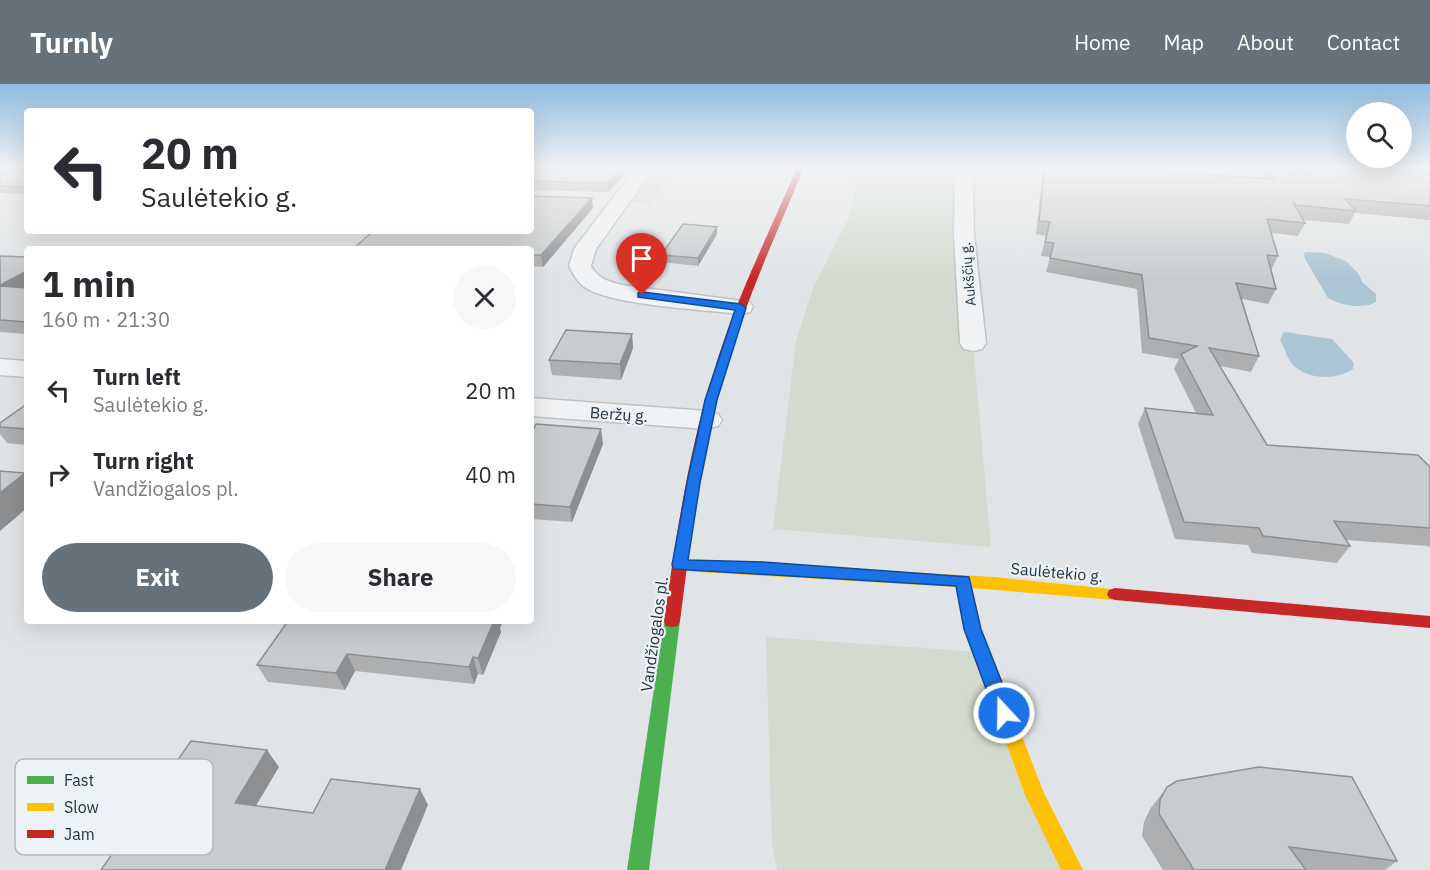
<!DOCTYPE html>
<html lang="en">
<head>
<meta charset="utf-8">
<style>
  body { margin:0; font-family:"IBM Plex Sans",sans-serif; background:#f7f7f7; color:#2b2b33; height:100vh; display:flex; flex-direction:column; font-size:22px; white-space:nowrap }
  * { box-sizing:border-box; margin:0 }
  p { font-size:20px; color:#7c7c81 }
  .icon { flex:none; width:33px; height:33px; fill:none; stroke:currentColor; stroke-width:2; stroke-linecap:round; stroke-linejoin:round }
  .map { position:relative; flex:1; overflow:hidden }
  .drawer { position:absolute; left:24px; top:162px; width:510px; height:378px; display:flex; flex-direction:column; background:#fff; border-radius:6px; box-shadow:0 6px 24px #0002 }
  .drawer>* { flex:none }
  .hud { position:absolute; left:24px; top:24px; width:510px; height:126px; border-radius:6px; box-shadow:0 6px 24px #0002; background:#fff; color:#2b2b33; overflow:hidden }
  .fabs { position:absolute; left:1346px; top:18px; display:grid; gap:12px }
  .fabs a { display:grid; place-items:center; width:66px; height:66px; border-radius:50%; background:#fff; box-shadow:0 6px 24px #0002; font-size:30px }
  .pin { position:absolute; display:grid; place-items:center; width:51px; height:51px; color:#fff; margin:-62px -26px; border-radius:50% 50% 50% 0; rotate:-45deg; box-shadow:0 0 6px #0007 }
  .pin .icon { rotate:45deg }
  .me { position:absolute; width:66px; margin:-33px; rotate:339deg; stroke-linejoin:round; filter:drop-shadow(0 0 4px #0008) }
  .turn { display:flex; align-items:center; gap:21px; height:126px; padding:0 18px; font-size:27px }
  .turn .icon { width:78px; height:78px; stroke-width:2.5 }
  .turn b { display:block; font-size:42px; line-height:51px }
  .round { display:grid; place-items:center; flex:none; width:63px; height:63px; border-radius:32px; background:#f7f7f7 }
  .headline { display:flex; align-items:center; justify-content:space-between; height:102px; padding:0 18px }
  h1 { font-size:36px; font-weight:700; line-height:45px }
  .primary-button { display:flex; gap:12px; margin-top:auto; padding:12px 18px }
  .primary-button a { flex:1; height:69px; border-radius:36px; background:#67717b; color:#fff; font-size:24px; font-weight:700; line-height:69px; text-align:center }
  .primary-button a+a { background:#f7f7f7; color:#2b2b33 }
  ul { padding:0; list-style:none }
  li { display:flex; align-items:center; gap:18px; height:84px; padding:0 18px }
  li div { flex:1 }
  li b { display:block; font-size:22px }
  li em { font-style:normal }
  header { display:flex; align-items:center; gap:36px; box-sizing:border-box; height:84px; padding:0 30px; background:#67717b; color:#fff }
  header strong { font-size:28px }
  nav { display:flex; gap:33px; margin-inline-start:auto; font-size:21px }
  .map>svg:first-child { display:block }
  .green { fill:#d3dbd0 }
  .water { fill:#acc5d4 }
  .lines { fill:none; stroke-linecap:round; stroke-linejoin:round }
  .street-casing { stroke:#bfc2c4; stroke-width:3 }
  .street { fill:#f0f2f3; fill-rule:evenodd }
  .fast { fill:#4caf50; fill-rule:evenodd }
  .slow { fill:#ffc107; fill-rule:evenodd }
  .jam { fill:#c62828; fill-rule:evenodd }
  .wall { fill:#adafb1 }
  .shaded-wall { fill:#8d8f90 }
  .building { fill:#c9ccce; stroke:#8d8f90; stroke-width:1.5 }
  .route { fill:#1a73e8; stroke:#114b97; stroke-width:1.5 }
  .labels { text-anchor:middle; stroke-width:4.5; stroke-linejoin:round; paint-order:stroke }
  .far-street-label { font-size:14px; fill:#263341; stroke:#edf2f6 }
  .street-label { font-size:16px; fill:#263341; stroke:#edf2f6 }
  .key { fill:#edf2f6; stroke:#b1b9c0; stroke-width:1.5 }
  .key-label { font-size:16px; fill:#263341 }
</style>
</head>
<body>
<header>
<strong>Turnly</strong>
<nav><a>Home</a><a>Map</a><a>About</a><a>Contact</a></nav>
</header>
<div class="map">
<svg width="1430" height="786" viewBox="0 0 1430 786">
  <rect width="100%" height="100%" fill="#e1e4e6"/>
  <path class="green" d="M 654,84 L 675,84 L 651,119 L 631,118 Z
    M 854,84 L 964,84 L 973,259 L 991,463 L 773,445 L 796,257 L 813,204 L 849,133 L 855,107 Z
    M 766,553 L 981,568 L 1072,786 L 777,786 L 772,760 Z"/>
  <path class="water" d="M 1307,168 L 1325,169 L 1346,177 L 1359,190 L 1362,198 L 1376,210 L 1376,218 C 1363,226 1341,221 1328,214 L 1305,175 L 1304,169 Z
    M 1284,248 L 1332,255 L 1354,279 L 1353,285 C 1337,296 1309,296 1294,282 C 1287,276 1285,264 1280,256 Z"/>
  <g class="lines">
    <defs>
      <path id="street" d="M 636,84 L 654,84 L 596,165 L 591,182 C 597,194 609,198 622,201 L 750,218 L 753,223 L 750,228 L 741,230 C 706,226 612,221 586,204 C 578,199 573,190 569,182 L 574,165 Z
        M 955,84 L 973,84 L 974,151 L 986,259 L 982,265 L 973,267 L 964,265 L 960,259 L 954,151 Z
        M 0,275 L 27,277 L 27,293 L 0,291 Z
        M 531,314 L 707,327 L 718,330 L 722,336 L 718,342 L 707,345 L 531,332 Z"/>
    </defs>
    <use href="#street" class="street-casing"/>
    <use href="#street" class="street"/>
    <path class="fast" d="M 672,531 L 678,532 L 680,537 L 649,786 L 627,786 L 664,537 L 666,532 Z"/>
    <path class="slow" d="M 680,475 L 994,493 L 1121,506 L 1123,510 L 1121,514 L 1115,516 L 972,504 L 981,545 L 1043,707 L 1083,786 L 1061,786 L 1025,711 L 965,545 L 956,503 L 680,487 L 675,485 L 672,481 L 675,477 Z"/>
    <path class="jam" d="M 797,84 L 804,84 C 776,150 746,216 726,285 C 701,366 691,452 680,537 L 678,542 L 672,543 L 666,542 L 664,537 C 676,453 688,368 714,287 C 735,217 768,151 797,84 Z
      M 1115,504 L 1430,532 L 1430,544 L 1115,516 L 1109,514 L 1107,510 L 1109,506 Z"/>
  </g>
  <path class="wall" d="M 0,84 L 27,84 L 27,110 L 0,109 Z
    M 531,84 L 625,91 L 608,108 L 531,106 Z
    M 1043,84 L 1142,84 L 1226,92 L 1261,95 L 1265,85 L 1295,88 L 1294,86 L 1295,84 L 1419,84 L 1430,85 L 1430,136 L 1355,129 L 1349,140 L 1303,136 L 1305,139 L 1298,152 L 1272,149 L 1278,172 L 1271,186 L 1276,205 L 1268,220 L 1242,215 L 1259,272 L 1251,288 L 1220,282 L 1267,361 L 1430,383 L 1430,464 L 1428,462 L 1346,456 L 1350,462 L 1337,479 L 1252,469 L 1248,461 L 1175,455 L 1138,340 L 1145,324 L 1196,329 L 1174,285 L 1179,275 L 1142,269 L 1137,205 L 1046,188 L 1050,173 L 1041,172 L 1046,152 L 1036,150 Z
    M 593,124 L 543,183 L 531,182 L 531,165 L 353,165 Z
    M 717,143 L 717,150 L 698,182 L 662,178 L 661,171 Z
    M 0,172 L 27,173 L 27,250 L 0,248 Z
    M 632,250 L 633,264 L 621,296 L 552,291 L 549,276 Z
    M 27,320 L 27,361 L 7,359 L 0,350 L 0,339 Z
    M 531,351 L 603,360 L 572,438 L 531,435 Z
    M 500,544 L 501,548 L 483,591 L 478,590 L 474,600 L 355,587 L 345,606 L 268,598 L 257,581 Z
    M 1167,703 L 1397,777 L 1385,786 L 1163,786 L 1142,752 L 1144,738 L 1150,725 Z"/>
  <path class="shaded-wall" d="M 622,84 L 625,84 L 625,91 L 608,108 L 607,99 Z
    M 592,114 L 593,124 L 543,183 L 541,171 Z
    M 717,143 L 717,150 L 698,182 L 698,174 Z
    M 27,187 L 27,204 L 6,215 L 0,206 L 0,201 Z
    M 632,250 L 633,264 L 621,296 L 620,280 Z
    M 601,345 L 603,360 L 572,438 L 570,423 Z
    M 25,389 L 27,392 L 27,424 L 0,447 L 0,409 Z
    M 494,537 L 503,537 L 500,544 L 501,548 L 483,591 L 478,574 Z
    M 347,570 L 355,587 L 345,606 L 336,589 Z
    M 473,573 L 478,590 L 474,600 L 469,583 Z
    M 267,666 L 279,683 L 248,735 L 235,719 Z
    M 420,705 L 428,721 L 401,786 L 385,786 Z"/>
  <path class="building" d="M 0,84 L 27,84 L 27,103 L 0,102 Z
    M 531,84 L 622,84 L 607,99 L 531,97 Z
    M 1045,84 L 1142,84 L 1226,92 L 1274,95 L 1265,85 L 1309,89 L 1306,84 L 1419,84 L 1430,85 L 1430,122 L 1345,115 L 1356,127 L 1296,121 L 1293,118 L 1305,139 L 1267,135 L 1278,172 L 1267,171 L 1276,205 L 1236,199 L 1259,272 L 1209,264 L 1267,361 L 1418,371 L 1430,383 L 1430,444 L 1334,437 L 1350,462 L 1263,452 L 1259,444 L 1184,438 L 1145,324 L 1213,331 L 1181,270 L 1197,262 L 1149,254 L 1142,191 L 1050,174 L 1054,159 L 1045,158 L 1050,138 L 1039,137 Z
    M 531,112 L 592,114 L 541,171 L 531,171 L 531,165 L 353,165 L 373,147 L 531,147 Z
    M 683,140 L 717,143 L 698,174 L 661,171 Z
    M 0,172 L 27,173 L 27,187 L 0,201 Z
    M 0,202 L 27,204 L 27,238 L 0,236 Z
    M 566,246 L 632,250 L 620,280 L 549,276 Z
    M 27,320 L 27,345 L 0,343 L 0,339 Z
    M 536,340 L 601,345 L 570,423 L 531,420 L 531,351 Z
    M 0,387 L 25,389 L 0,409 Z
    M 288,537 L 494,537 L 478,574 L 473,573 L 469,583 L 347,570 L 336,589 L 257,581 Z
    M 191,657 L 267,666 L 235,719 L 313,729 L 331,695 L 420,705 L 385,786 L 101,786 Z
    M 1259,683 L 1352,693 L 1397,777 L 1289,763 L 1306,786 L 1194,786 L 1159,730 L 1160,716 L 1167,703 L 1177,697 Z"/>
  <linearGradient id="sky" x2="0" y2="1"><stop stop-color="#90bbe0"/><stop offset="0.43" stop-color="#f2f3f4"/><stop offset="1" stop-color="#f2f3f4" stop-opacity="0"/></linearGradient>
  <rect width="1430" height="194" fill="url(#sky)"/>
  <path class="route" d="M 642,208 L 741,220 L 746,224 L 717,316 L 700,399 L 688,476 L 763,478 L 969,493 L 981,545 L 1014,629 L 1011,635 L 1004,638 L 998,635 L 995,629 L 964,545 L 956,502 L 674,485 L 672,481 L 687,399 L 705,316 L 735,226 L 638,213 L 638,209 Z"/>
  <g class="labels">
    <g class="far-street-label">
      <text transform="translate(968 190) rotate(-95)" y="5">Aukščių g.</text>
    </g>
    <g class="street-label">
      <text transform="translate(619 330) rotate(4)" y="6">Beržų g.</text>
      <text transform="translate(1057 488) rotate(5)" y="6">Saulėtekio g.</text>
      <text transform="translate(654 550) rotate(-82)" y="6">Vandžiogalos pl.</text>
    </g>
  </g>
  <rect x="15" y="675" width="198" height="96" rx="9" class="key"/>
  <rect x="27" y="692" width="27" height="8" fill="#4caf50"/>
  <rect x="27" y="719" width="27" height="8" fill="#ffc107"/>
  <rect x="27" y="746" width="27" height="8" fill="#c62828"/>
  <g class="key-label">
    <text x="64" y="702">Fast</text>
    <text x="64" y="729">Slow</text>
    <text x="64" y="756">Jam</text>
  </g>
</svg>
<div class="fabs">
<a><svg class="icon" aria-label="search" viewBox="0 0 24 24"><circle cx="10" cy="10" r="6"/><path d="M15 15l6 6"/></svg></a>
</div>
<div class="pin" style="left:642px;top:211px;background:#d93025"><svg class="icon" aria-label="arrive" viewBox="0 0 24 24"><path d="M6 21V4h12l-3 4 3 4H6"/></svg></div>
<svg class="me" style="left:1004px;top:629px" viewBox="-20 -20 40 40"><circle r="17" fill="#1a73e8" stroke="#fff" stroke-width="3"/><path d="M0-11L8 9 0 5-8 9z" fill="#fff"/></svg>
<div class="hud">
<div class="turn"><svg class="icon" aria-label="left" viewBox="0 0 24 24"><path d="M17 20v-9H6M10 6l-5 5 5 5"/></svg><div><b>20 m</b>Saulėtekio g.</div></div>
</div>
<section class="drawer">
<div class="headline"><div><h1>1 min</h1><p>160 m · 21:30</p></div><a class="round"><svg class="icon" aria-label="close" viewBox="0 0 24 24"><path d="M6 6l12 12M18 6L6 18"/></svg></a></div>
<ul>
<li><svg class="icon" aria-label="left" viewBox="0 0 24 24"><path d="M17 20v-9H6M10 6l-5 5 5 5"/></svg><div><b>Turn left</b><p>Saulėtekio g.</p></div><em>20 m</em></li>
<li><svg class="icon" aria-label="right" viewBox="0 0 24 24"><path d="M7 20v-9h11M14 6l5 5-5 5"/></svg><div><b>Turn right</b><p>Vandžiogalos pl.</p></div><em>40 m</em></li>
</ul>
<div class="primary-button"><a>Exit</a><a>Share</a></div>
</section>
</div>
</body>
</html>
